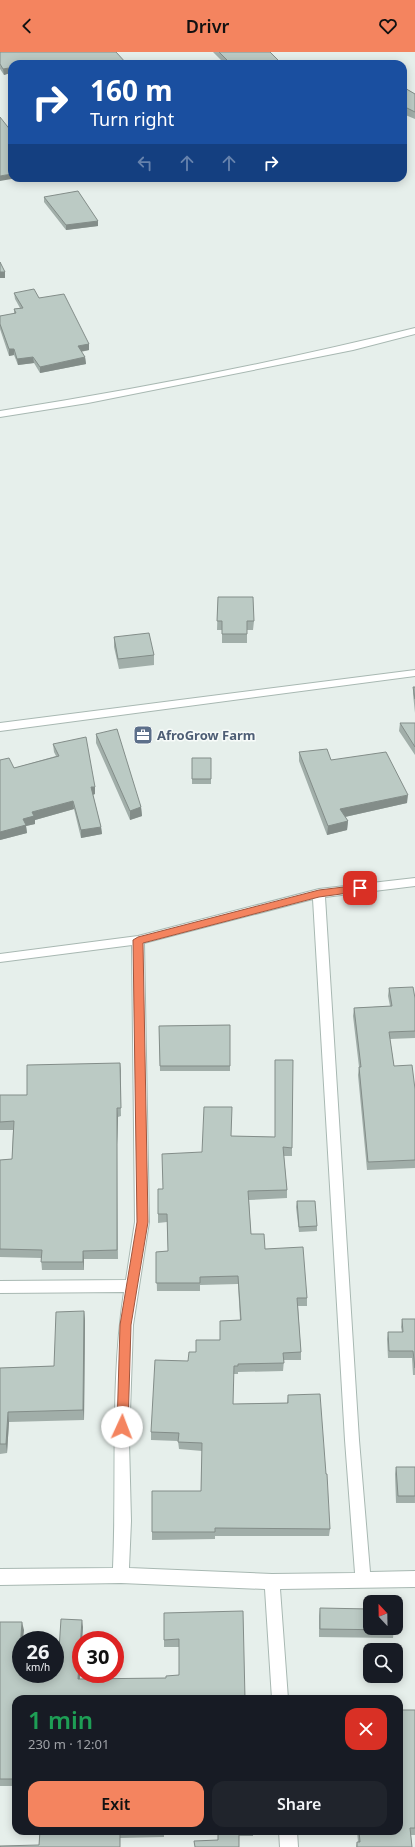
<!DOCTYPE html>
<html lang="en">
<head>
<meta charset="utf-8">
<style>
  body { margin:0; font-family:"Noto Sans",sans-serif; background:#20242c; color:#f1f3f6; height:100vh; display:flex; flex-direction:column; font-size:15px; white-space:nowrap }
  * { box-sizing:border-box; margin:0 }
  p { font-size:13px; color:#9ea1a6 }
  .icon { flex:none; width:22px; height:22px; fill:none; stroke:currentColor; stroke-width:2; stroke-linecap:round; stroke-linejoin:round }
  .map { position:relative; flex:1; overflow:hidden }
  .side { position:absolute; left:12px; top:1643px; width:391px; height:140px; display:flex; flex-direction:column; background:#171b24; border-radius:12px; box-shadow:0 2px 10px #0003 }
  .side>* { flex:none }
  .top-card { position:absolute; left:8px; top:8px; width:399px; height:122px; border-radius:12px; box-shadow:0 2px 10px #0003; background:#1a4fa0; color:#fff; overflow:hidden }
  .needle { width:26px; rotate:338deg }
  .tools { position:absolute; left:363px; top:1543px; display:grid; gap:8px }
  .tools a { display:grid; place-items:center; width:40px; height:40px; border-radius:8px; background:#171b24; box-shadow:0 2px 10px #0003; font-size:20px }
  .speed { position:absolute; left:12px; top:1579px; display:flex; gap:8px; font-size:20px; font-weight:700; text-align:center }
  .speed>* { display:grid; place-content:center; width:52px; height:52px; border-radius:50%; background:#171b24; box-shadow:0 2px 10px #0003; line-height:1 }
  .speed small { font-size:10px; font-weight:400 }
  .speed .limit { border:6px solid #d22; background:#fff; color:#111 }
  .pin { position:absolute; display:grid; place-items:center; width:34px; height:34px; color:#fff; margin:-17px; border-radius:8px; box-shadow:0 2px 6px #0006 }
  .me { position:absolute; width:44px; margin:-22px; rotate:2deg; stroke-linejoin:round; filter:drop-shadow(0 0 3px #0008) }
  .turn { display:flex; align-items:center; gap:14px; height:84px; padding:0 16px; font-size:18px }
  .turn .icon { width:52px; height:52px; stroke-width:2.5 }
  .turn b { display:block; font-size:28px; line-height:34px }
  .lanes { display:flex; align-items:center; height:38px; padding:0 16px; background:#0003; justify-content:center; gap:20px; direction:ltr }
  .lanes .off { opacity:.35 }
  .round { display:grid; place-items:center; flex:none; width:42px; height:42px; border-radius:12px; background:#20242c }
  .overview { display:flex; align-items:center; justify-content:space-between; height:68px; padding:0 16px }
  h1 { font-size:24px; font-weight:600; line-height:30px; color:#1e9e55 }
  .primary-button { display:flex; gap:8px; margin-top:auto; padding:8px 16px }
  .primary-button a { flex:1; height:46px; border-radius:12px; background:#f4845f; color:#111; font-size:16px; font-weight:600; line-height:46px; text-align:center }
  .primary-button a+a { background:#20242c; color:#f1f3f6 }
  header { display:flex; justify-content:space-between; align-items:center; height:52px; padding:0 16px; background:#f4845f; color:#111; font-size:18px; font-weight:600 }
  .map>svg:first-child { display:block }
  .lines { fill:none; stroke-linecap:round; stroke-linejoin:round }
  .minor-casing { stroke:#a8b8b2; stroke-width:2 }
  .minor { fill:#fff; fill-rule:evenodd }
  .wall { fill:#a1aea9 }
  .shaded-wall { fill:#838d89 }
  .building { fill:#bbcac4; stroke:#838d89 }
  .route { fill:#f4845f; stroke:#9f563e }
  .labels { text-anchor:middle; stroke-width:3; stroke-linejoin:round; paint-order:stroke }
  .service-label { font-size:13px; font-weight:bold; fill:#4e5e75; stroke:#f7fbf9; text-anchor:start }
</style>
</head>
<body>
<header><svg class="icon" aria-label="back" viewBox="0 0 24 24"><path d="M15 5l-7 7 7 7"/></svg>Drivr<svg class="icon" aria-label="heart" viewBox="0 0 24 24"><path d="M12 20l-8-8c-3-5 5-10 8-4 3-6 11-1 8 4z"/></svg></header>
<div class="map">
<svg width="415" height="1795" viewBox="0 0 415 1795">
  <rect width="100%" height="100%" fill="#e6efeb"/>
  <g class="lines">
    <defs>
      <path id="minor" d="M 415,276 L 415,282 L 353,298 L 88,351 L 0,365 L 0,359 C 139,337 278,310 415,276 Z
        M 415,618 L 415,624 L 0,679 L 0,671 Z
        M 415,826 L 415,834 L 325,845 L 359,1388 L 370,1520 L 415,1519 L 415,1535 L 280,1537 L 288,1647 L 272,1647 L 265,1537 L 121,1531 L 0,1533 L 0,1517 L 113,1516 C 117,1424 110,1331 124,1240 L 0,1241 L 0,1229 L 126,1228 L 135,1170 L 132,893 L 0,910 L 0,902 L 138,884 L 319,837 ZM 313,847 L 345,1388 L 355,1521 L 272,1522 L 129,1516 L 131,1469 L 129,1389 L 133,1273 L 149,1170 L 144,891 Z
        M 279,1779 L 297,1779 L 298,1795 L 280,1795 Z"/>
    </defs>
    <use href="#minor" class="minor-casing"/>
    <use href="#minor" class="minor"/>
  </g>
  <path class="wall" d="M 0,0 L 12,12 L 12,24 L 10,21 L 4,23 L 0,17 Z
    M 213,0 L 270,0 L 282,12 L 225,12 Z
    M 403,35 L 415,42 L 415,67 L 403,62 Z
    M 44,145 L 98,169 L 98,174 L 66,178 L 44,150 Z
    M 14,241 L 39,246 L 89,292 L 89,298 L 81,300 L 85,305 L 86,312 L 40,321 L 34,311 L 18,313 L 14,303 L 9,304 L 0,277 L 0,264 L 14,262 L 14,257 L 20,256 L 15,247 Z
    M 218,545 L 254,569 L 253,578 L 247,578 L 247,591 L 222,591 L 222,578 L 217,578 Z
    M 114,585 L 154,603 L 154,613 L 119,617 L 114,595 Z
    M 413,635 L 415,635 L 415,661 L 413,642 Z
    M 400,671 L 415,671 L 415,703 L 399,679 Z
    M 96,682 L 141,755 L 142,764 L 130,768 L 96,691 Z
    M 53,692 L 95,735 L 95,742 L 93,743 L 101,775 L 102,782 L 81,786 L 74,757 L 35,768 L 35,772 L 26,774 L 27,781 L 0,788 L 0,708 L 14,716 L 56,704 L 54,700 Z
    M 299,700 L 331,708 L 407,751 L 345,765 L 348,769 L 347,778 L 327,783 L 299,709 Z
    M 192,706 L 211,706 L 211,732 L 192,732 Z
    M 389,936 L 415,946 L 415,986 L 390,987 L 394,1014 L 415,1037 L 415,1116 L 367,1118 L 358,1023 L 359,1015 L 353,964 L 354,956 L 390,954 L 388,944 Z
    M 230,973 L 230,1019 L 160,1019 L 159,974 Z
    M 275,1008 L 292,1096 L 292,1104 L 284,1104 L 287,1138 L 287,1146 L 249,1148 L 251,1182 L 265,1197 L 307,1246 L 307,1254 L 298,1254 L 301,1300 L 301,1308 L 284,1308 L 283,1319 L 238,1320 L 238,1322 L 233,1322 L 233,1352 L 287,1351 L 288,1343 L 330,1477 L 329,1484 L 215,1484 L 215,1487 L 152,1488 L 152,1480 L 201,1439 L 202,1399 L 179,1397 L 178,1389 L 151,1388 L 151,1380 L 188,1309 L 196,1300 L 220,1288 L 220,1269 L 240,1268 L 238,1232 L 200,1233 L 200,1239 L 157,1239 L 156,1200 L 168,1199 L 167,1170 L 158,1171 L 158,1137 L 163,1137 L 202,1100 L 231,1084 L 275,1085 Z
    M 120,1011 L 121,1064 L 118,1065 L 117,1094 L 118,1207 L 84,1207 L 84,1218 L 42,1218 L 41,1206 L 0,1205 L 0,1108 L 12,1107 L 13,1078 L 0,1078 L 0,1043 L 27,1043 Z
    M 297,1149 L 317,1174 L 317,1179 L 299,1180 L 296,1155 Z
    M 84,1259 L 85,1269 L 84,1368 L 9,1370 L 7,1401 L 0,1402 L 0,1316 L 54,1314 Z
    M 402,1267 L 415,1267 L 415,1323 L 413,1323 L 412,1306 L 388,1306 L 387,1287 L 388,1280 L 402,1280 L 401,1275 Z
    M 396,1415 L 415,1415 L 415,1451 L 396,1451 L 395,1422 Z
    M 320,1556 L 394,1578 L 393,1586 L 319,1585 L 319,1564 Z
    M 164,1561 L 245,1647 L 16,1647 L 16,1734 L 0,1734 L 0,1570 L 24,1578 L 21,1588 L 21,1622 L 59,1598 L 83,1575 L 82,1588 L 81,1588 L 81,1609 L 80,1627 L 166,1626 L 179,1623 L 179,1595 L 164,1595 Z
    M 415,1658 L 415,1783 L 411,1783 L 412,1795 L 356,1795 L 357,1790 L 358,1790 L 357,1779 L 399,1779 Z
    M 40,1779 L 164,1779 L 164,1785 L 120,1786 L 39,1793 Z
    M 218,1779 L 253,1779 L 253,1784 L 239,1784 L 218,1788 Z"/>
  <path class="shaded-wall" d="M 9,16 L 10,21 L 4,23 L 3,17 Z
    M 12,122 L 12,126 L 17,126 L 0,129 L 0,124 Z
    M 98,169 L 98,174 L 66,178 L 66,173 Z
    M 0,220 L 5,220 L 5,226 L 0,226 Z
    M 89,292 L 89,298 L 78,300 L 78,294 Z
    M 9,297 L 14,297 L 14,303 L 9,304 Z
    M 33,305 L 34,311 L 18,313 L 17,307 Z
    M 85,305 L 86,312 L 40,321 L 40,315 Z
    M 91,735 L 95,735 L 95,742 L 91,743 Z
    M 408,743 L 407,751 L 340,766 L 340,757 Z
    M 73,749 L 74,757 L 35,768 L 35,772 L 26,774 L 27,781 L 0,788 L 0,780 L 23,767 L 32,760 Z
    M 141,755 L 142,764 L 130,768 L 130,759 Z
    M 348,769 L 347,778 L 327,783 L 328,774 Z
    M 101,775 L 102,782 L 81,786 L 81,778 Z
    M 120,1011 L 121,1019 L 121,1064 L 121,1056 Z
    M 117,1056 L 118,1065 L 117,1094 L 118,1207 L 117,1085 Z
    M 83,1199 L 84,1207 L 84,1218 L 83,1210 Z
    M 84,1259 L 85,1269 L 84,1368 L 83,1358 Z
    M 8,1360 L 9,1370 L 7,1401 L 6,1392 Z
    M 82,1568 L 83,1575 L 82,1588 L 81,1588 L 81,1609 L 79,1635 L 78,1627 Z
    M 22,1570 L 24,1578 L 23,1588 L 21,1588 L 21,1602 L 20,1597 Z"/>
  <path class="building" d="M 0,0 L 116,0 L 127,12 L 12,12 L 12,19 L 9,16 L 3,17 L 0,12 Z
    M 219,0 L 270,0 L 282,12 L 231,12 Z
    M 403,35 L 415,42 L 415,60 L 403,54 Z
    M 0,65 L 11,79 L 12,79 L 12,122 L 0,124 Z
    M 78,139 L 98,169 L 66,173 L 44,145 Z
    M 0,210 L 5,220 L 0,220 Z
    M 34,237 L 39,246 L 64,242 L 89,292 L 78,294 L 85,305 L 40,315 L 33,305 L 17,307 L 14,297 L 9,297 L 0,272 L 0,264 L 16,261 L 14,257 L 23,256 L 14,241 Z
    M 218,545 L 253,545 L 254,569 L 247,569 L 247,582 L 222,582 L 222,569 L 217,569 Z
    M 149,581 L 154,603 L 118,607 L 114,585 Z
    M 413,635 L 415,635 L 415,647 Z
    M 400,671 L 415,671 L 415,695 Z
    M 117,677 L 141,755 L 130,759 L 96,682 Z
    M 86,685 L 95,735 L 91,735 L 101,775 L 81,778 L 73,749 L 32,760 L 34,764 L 23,767 L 26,773 L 0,780 L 0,708 L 9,706 L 14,716 L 59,704 L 53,692 Z
    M 327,697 L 331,708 L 386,700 L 408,743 L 340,757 L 348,769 L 328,774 L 299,700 Z
    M 192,706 L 211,706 L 211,727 L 192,727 Z
    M 413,935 L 415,946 L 415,979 L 389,980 L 394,1014 L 412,1013 L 415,1037 L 415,1108 L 368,1110 L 359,1015 L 361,1015 L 354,956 L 392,954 L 389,936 Z
    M 230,973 L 230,1014 L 160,1014 L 159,974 Z
    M 275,1008 L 293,1008 L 292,1096 L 283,1095 L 287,1138 L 248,1139 L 251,1182 L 264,1182 L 265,1197 L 303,1195 L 307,1246 L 297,1246 L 301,1300 L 283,1301 L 284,1311 L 238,1312 L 238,1314 L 234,1314 L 233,1352 L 288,1351 L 288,1343 L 320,1342 L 326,1422 L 327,1422 L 330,1477 L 215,1476 L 215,1480 L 152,1480 L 152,1439 L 201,1439 L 202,1391 L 178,1390 L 179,1381 L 151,1380 L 155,1308 L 188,1309 L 189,1300 L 196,1300 L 196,1288 L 220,1288 L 220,1269 L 241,1268 L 238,1224 L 200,1225 L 200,1231 L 156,1231 L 156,1200 L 168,1199 L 167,1162 L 158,1162 L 158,1137 L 163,1137 L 162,1102 L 202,1100 L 204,1055 L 232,1055 L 231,1084 L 275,1085 Z
    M 120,1011 L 121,1056 L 117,1056 L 117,1198 L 83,1199 L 83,1210 L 41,1210 L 42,1198 L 0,1197 L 0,1108 L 12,1107 L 14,1069 L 0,1070 L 0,1043 L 27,1043 L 27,1013 Z
    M 297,1149 L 315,1149 L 317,1174 L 299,1175 Z
    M 84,1259 L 83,1358 L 8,1360 L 6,1392 L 0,1392 L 0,1316 L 54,1314 L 56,1260 Z
    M 402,1267 L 415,1267 L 415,1316 L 413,1299 L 389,1299 L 388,1280 L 403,1280 Z
    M 396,1415 L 415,1415 L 415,1444 L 398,1444 Z
    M 320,1556 L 370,1557 L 370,1576 L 394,1576 L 394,1578 L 320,1577 Z
    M 243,1559 L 245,1647 L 16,1647 L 16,1727 L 0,1727 L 0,1570 L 22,1570 L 20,1597 L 21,1597 L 21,1622 L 55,1622 L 55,1598 L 59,1598 L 61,1567 L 82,1568 L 78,1627 L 166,1626 L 166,1624 L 179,1623 L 179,1587 L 164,1588 L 164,1561 Z
    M 399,1658 L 415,1658 L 415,1776 L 410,1776 L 412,1795 L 357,1795 L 357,1790 L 360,1790 L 359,1779 L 399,1779 Z
    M 40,1779 L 145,1779 L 120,1779 L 120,1795 L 0,1795 L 0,1794 L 39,1793 Z
    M 218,1779 L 239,1779 L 239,1795 L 195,1795 L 194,1789 L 218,1788 Z"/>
  <path class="route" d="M 360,833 L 364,836 L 363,839 L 319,845 L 143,891 L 148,1170 L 131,1273 L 128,1375 L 126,1379 L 122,1380 L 119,1379 L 117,1375 L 120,1273 L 137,1170 L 133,888 L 138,885 L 319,838 Z"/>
  <defs>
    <symbol id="office-square" viewBox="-11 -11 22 22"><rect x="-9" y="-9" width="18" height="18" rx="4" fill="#5c6f8a" stroke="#f7fbf9"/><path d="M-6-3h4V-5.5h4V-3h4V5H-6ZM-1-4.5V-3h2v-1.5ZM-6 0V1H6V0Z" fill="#fff"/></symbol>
  </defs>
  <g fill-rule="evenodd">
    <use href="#office-square" x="132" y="672" width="22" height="22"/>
  </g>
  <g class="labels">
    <g class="service-label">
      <text x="157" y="688">AfroGrow Farm</text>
    </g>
  </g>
</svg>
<div class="tools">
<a><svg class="needle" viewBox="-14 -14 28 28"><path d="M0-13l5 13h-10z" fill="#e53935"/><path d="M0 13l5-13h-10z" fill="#9ea1a6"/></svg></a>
<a><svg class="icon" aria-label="search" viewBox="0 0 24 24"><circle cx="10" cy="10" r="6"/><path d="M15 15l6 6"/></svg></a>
</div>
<div class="speed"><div>26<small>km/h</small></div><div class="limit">30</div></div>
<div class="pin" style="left:360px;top:836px;background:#d93025"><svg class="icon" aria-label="arrive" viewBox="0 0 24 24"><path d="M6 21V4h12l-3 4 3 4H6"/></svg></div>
<svg class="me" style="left:122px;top:1375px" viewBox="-20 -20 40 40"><circle r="19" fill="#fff"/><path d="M0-13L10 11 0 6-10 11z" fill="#f4845f"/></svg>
<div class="top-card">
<div class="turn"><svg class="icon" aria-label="right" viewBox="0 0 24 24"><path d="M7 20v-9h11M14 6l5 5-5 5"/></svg><div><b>160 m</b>Turn right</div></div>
<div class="lanes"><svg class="icon off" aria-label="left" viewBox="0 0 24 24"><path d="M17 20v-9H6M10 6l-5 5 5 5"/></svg><svg class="icon off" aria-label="ahead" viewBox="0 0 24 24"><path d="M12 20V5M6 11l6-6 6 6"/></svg><svg class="icon off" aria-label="ahead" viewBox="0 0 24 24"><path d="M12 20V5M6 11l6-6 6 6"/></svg><svg class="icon" aria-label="right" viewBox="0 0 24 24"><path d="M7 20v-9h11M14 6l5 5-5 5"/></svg></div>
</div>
<section class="side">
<div class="overview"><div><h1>1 min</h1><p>230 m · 12:01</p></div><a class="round" style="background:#d93025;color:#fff"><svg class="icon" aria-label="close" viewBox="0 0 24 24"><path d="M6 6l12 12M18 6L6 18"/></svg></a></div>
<div class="primary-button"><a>Exit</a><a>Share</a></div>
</section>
</div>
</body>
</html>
